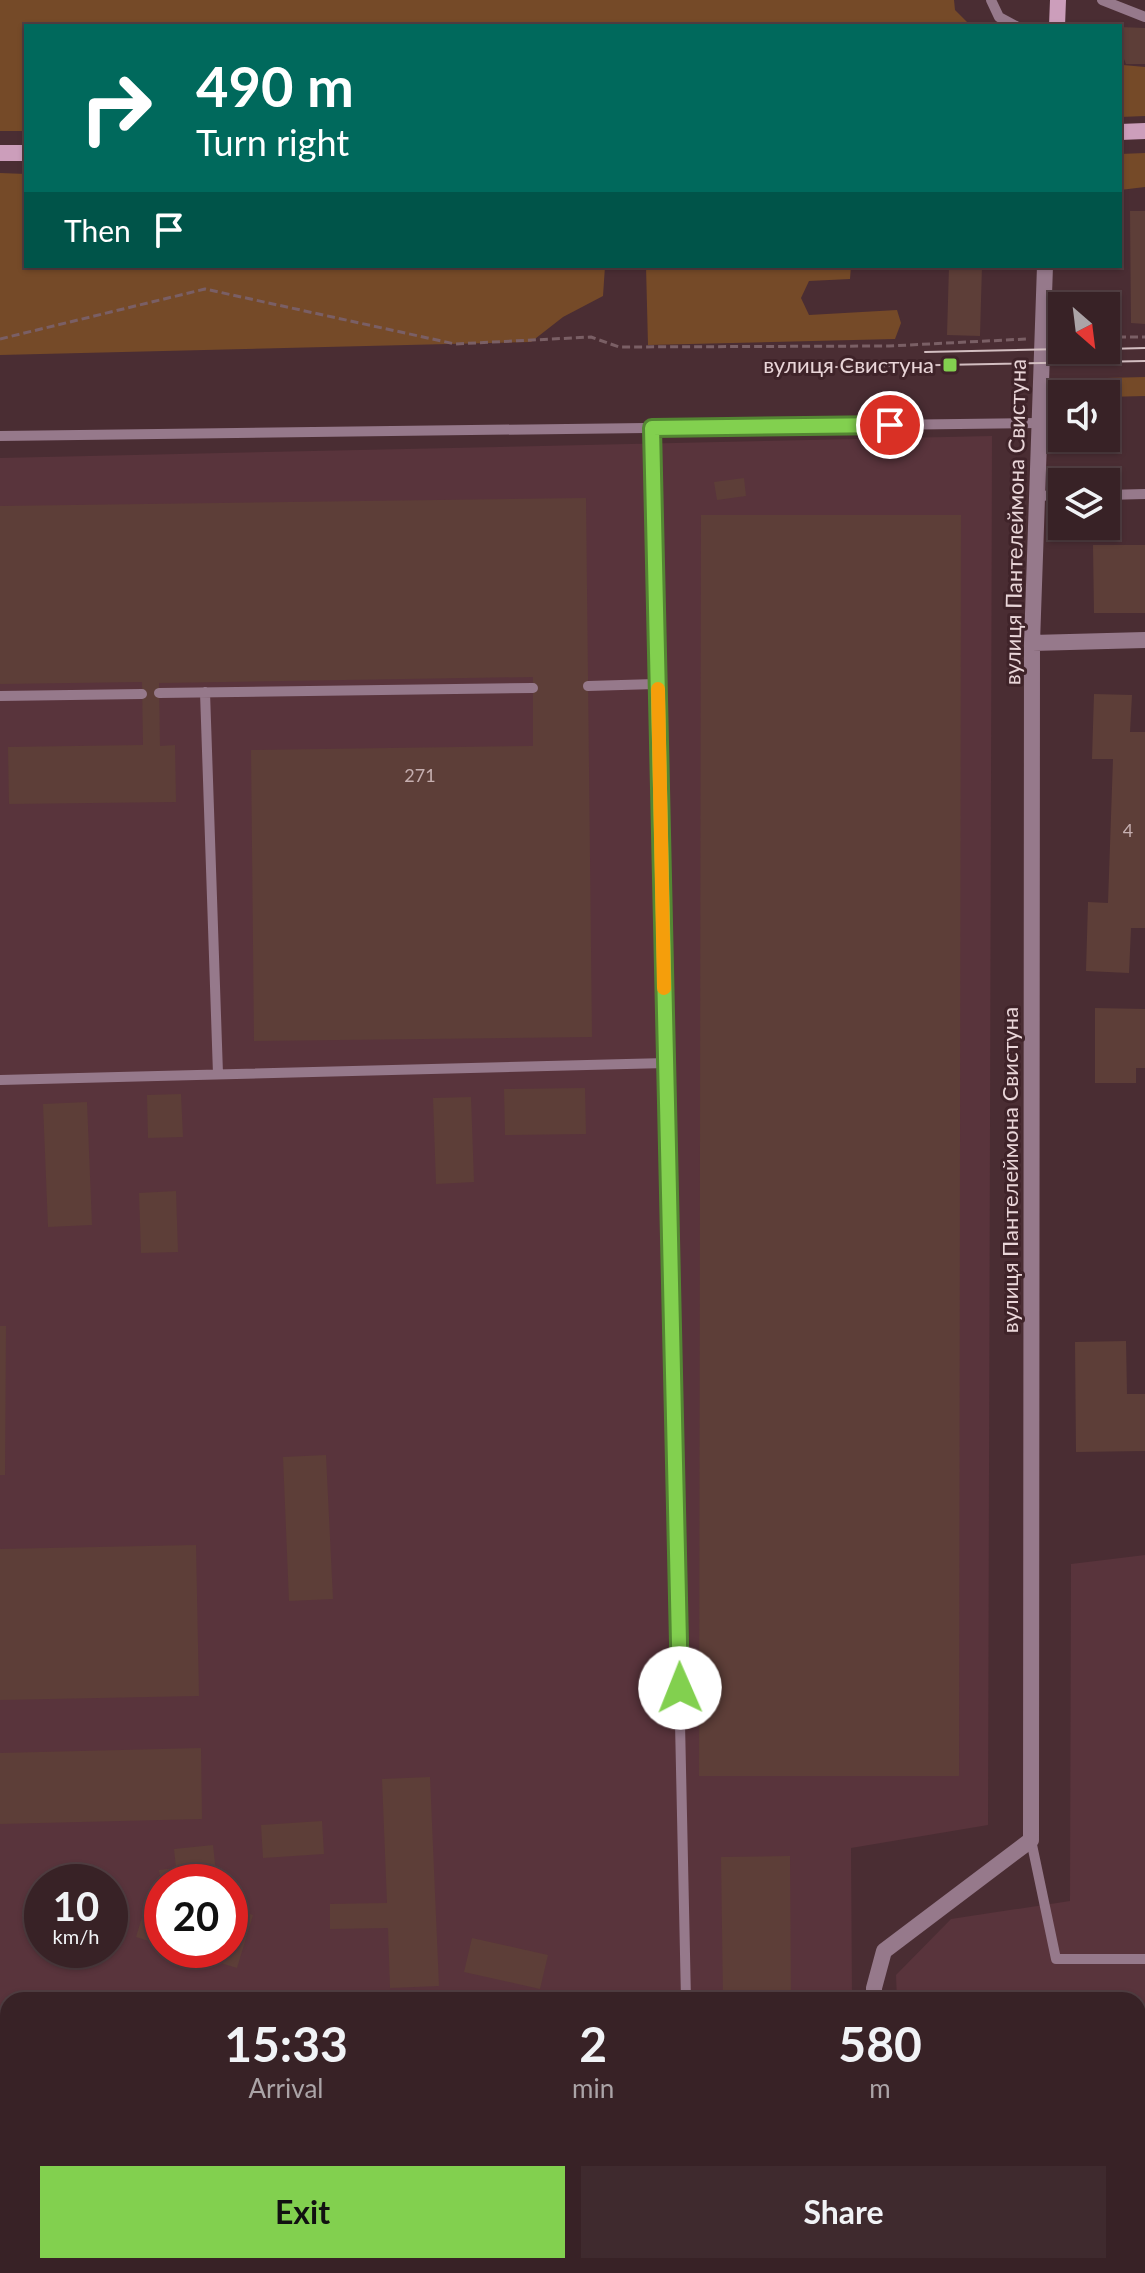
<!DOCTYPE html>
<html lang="en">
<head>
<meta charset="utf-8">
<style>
  body { margin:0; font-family:Lato,sans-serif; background:#3f2a2e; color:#f1f3f6; height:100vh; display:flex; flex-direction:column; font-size:30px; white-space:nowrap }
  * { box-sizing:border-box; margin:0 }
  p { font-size:26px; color:#aba4a7 }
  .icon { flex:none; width:44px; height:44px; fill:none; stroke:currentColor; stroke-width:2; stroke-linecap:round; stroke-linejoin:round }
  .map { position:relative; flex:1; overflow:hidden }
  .side { position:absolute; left:0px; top:1992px; width:1146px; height:282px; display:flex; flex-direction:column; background:#382226; border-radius:24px 24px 0 0; box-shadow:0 2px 6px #0004,0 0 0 2px #523f43 }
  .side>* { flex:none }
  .banner { position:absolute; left:24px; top:24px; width:1098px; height:244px; border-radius:0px; box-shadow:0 2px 6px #0004,0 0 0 2px #523f43; background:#00695c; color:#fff; overflow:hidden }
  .needle { width:52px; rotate:152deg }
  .buttons { position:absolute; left:1048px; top:292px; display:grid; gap:16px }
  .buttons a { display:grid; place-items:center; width:72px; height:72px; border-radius:0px; background:#382226; box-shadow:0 2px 6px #0004,0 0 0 2px #523f43; font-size:40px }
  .speed { position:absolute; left:24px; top:1864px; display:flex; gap:16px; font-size:40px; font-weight:700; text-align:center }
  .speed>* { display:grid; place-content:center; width:104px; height:104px; border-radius:50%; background:#382226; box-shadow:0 2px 6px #0004,0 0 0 2px #523f43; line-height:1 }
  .speed small { font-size:20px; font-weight:400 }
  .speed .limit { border:12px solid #d22; background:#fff; color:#111 }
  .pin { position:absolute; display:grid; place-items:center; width:68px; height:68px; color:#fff; margin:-34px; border:4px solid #fff; border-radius:50%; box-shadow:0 2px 8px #0007 }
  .me { position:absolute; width:88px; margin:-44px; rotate:359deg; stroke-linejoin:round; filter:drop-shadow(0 0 6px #0008) }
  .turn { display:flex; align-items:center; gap:28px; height:168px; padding:0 40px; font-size:36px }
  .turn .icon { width:104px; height:104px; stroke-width:2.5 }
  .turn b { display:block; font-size:56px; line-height:68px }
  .then { display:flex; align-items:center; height:76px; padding:0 40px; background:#0003; gap:16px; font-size:30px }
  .eta { display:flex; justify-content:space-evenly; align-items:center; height:136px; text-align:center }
  .eta b { font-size:48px; font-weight:700; line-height:56px }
  .cta { display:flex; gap:16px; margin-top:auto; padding:16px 40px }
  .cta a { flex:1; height:92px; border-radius:0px; background:#82d04f; color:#111; font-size:32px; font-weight:700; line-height:92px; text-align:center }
  .cta a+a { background:#3f2a2e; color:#f1f3f6 }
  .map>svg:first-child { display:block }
  .built { fill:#59343c; fill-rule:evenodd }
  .green { fill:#754a28 }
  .building { fill:#5d3e38 }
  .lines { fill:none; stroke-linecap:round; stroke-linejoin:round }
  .path { stroke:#7a5f65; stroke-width:3; stroke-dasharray:8 4; stroke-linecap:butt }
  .service { stroke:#96798b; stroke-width:10 }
  .minor { stroke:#96798b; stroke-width:16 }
  .secondary { stroke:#cc9ebb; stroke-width:16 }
  .tram { stroke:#d3bec1; stroke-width:2 }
  .route-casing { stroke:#548733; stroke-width:20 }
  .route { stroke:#82d04f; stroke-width:14 }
  .slow { stroke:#f59e0b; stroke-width:14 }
  .poi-dot { fill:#82d04f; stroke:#3f2329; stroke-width:3 }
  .labels { text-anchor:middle; stroke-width:6; stroke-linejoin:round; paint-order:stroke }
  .number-label { font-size:18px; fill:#c6afb0 }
  .poi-label { font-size:22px; fill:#e9d5d8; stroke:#3f2329; text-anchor:end }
  .street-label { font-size:22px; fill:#e9d5d8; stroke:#3f2329 }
</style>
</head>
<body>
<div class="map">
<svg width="1145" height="2273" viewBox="0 0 1145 2273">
  <rect width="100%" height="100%" fill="#4a2d33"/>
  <path class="built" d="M 992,436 L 988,1825 L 851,1848 L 852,2000 L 8,2000 L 8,2266 L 855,2266 L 855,2273 L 0,2273 L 0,458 ZM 42,1882 L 110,1882 L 110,1950 L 42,1950 ZM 162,1882 L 230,1882 L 230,1950 L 162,1950 Z
    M 1145,1555 L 1145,2273 L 900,2273 L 900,2266 L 1138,2266 L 1138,2000 L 897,2000 L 896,1975 L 951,1919 L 1070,1901 L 1071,1564 Z"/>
  <path class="green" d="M 0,0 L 954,0 L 955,10 L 971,26 L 26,26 L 26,131 L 0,131 Z
    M 1120,57 L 1123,65 L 1145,67 L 1145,116 L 1120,117 Z
    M 1145,153 L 1145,187 L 1120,190 L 1120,154 Z
    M 0,173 L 26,174 L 26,266 L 605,266 L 603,296 L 563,317 L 531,342 L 0,355 Z
    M 646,266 L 851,266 L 850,279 L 809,281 L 801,298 L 809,315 L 897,310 L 901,323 L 895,339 L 648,345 Z
    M 1145,377 L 1145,396 L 1106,397 L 1106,394 L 1068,394 L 1066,379 Z"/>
  <path class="building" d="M 1120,27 L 1145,28 L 1145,64 L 1126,64 L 1120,49 Z
    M 1130,211 L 1145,211 L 1145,324 L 1131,323 Z
    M 949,266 L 982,266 L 980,336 L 947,335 Z
    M 744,478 L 746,496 L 717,500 L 714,482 Z
    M 586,498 L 592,1037 L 254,1041 L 251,750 L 533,746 L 533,677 L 159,683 L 160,746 L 175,745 L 176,802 L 9,804 L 8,747 L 143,745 L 142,682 L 0,684 L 0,506 Z
    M 701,515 L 961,515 L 959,1776 L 699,1776 Z
    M 1093,545 L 1145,545 L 1145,613 L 1094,613 Z
    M 1094,694 L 1132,695 L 1130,732 L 1145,732 L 1145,928 L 1131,928 L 1129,973 L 1086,971 L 1088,902 L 1108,903 L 1113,759 L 1092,759 Z
    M 1095,1008 L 1145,1009 L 1145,1068 L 1136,1068 L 1136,1083 L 1095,1083 Z
    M 585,1088 L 586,1134 L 505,1135 L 504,1089 Z
    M 181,1094 L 183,1137 L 148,1138 L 147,1095 Z
    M 471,1097 L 474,1182 L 436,1184 L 433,1098 Z
    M 87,1102 L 92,1225 L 48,1227 L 43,1104 Z
    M 176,1191 L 178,1252 L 141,1253 L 139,1193 Z
    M 0,1326 L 6,1326 L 5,1475 L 0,1475 Z
    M 1126,1341 L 1127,1394 L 1145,1394 L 1145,1451 L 1076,1452 L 1075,1342 Z
    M 326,1455 L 333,1599 L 289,1601 L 283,1457 Z
    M 196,1545 L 199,1696 L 0,1700 L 0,1549 Z
    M 201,1748 L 202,1819 L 0,1824 L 0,1753 Z
    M 430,1777 L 439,1986 L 390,1988 L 388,1928 L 330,1929 L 330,1904 L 387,1903 L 382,1779 Z
    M 322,1821 L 324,1854 L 263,1858 L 261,1825 Z
    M 213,1845 L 217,1882 L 161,1882 L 159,1870 L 176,1868 L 174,1849 Z
    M 790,1856 L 791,2000 L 723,2000 L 721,1857 Z
    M 146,1904 L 162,1908 L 162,1945 L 136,1937 Z
    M 230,1908 L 253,1915 L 237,1968 L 181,1951 L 230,1950 Z
    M 472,1938 L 548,1955 L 540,1989 L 464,1972 Z
    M 671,2266 L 804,2266 L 804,2273 L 671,2273 Z
    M 1061,2266 L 1094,2266 L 1094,2273 L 1060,2273 Z"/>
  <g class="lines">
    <path class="path" d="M 1106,337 L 1145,337
      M 0,339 L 205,289 L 455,344 L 591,337 L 619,347 L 889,346 L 1026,339"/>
    <path class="service" d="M 991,0 L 999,17 L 1016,26
      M 1102,0 L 1145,17
      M 652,428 L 686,2000
      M 0,436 L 1039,423
      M 1106,495 L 1145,494
      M 1036,496 L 1062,495
      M 588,686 L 655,684
      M 205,692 L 218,1074
      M 159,693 L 533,688
      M 0,696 L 142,694
      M 0,1080 L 666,1063
      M 1031,1840 L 1056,1959 L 1145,1959
      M 1138,2243 L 1145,2243"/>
    <path class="minor" d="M 1032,643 L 1145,640
      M 874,2000 L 874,1988 L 884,1951 L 1031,1840 L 1032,643 L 1045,266
      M 880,2266 L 880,2273"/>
    <path class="secondary" d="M 1057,26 L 1058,0
      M 1120,132 L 1145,131
      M 0,153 L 26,153"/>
    <path class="tram" d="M 1106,349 L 1145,348
      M 925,352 L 1062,349
      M 785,368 L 1145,361"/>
  </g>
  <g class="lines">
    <defs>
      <path id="route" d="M 680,1688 L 652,428 L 890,425"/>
    </defs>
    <use href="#route" class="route-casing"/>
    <use href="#route" class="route"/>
    <path class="slow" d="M 658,689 L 664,988"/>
  </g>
  <rect class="poi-dot" x="942" y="357" width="16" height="16" rx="4"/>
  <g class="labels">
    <g class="number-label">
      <text x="420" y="782">271</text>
      <text x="1128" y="837">4</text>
    </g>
    <g class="poi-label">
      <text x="934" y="373">вулиця Свистуна</text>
    </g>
    <g class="street-label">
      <text transform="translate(1015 522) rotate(-89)" y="8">вулиця Пантелеймона Свистуна</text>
      <text transform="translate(1010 1170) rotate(-90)" y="8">вулиця Пантелеймона Свистуна</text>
    </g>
  </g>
</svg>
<div class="buttons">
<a><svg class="needle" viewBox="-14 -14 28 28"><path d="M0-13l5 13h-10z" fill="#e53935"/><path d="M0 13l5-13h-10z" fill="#aba4a7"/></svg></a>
<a><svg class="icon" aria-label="sound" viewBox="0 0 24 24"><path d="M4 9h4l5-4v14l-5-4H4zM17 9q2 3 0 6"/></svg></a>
<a><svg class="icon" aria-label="layers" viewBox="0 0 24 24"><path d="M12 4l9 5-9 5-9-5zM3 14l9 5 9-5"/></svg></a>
</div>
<div class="speed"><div>10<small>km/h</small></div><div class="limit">20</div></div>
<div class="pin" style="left:890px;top:425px;background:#d93025"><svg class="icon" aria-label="arrive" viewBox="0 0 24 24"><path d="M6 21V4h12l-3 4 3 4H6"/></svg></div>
<svg class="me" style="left:680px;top:1688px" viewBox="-20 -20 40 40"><circle r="19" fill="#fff"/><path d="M0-13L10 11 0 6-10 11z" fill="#82d04f"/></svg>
<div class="banner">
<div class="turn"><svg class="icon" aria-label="right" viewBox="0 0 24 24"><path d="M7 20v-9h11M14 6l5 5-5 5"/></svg><div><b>490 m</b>Turn right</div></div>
<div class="then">Then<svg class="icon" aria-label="arrive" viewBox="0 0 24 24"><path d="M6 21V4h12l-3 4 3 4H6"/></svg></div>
</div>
<section class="side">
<div class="eta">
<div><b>15:33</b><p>Arrival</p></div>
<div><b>2</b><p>min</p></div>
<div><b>580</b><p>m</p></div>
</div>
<div class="cta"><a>Exit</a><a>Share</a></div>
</section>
</div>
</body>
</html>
